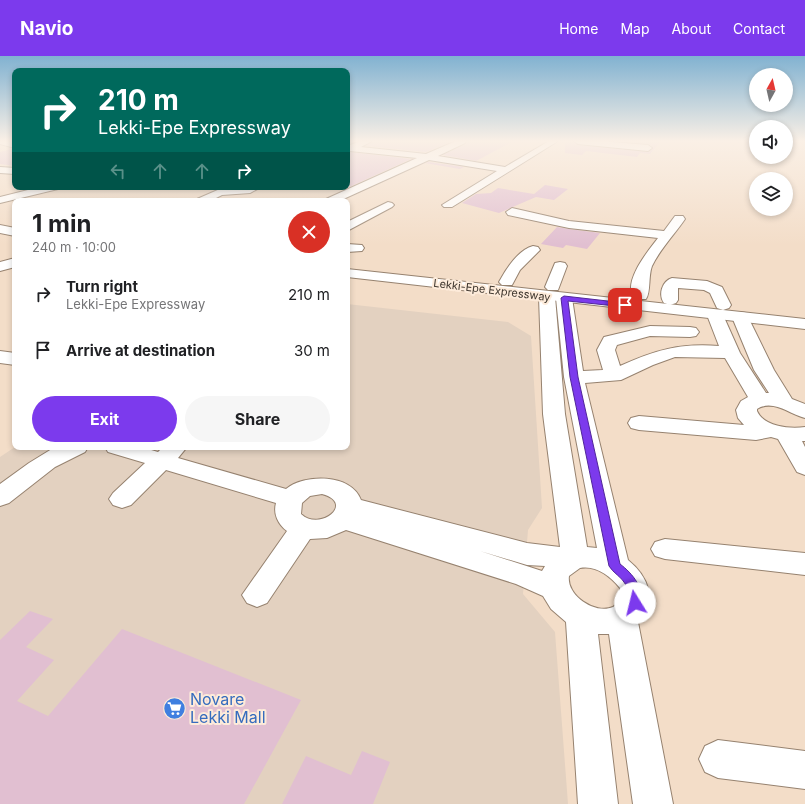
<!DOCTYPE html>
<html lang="en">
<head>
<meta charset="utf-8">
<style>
  body { margin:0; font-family:Inter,sans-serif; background:#f6f6f6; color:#202124; height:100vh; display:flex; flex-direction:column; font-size:15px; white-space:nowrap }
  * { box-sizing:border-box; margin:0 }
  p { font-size:13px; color:#757577 }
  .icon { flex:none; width:22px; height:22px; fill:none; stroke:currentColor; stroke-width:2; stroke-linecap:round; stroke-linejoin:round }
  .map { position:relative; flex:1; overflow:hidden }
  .sheet { position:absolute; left:12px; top:142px; width:338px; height:252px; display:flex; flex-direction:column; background:#fff; border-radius:8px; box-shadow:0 2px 6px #0003 }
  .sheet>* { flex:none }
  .guide { position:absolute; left:12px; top:12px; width:338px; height:122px; border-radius:8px; box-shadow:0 2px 6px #0003; background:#00695c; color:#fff; overflow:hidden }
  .needle { width:26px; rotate:8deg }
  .fabs { position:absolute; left:749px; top:12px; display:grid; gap:8px }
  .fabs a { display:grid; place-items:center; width:44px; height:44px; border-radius:50%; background:#fff; box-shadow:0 2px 6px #0003; font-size:20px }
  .pin { position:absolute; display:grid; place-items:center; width:34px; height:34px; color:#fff; margin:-17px; border-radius:8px; box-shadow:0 2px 6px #0006 }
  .me { position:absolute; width:44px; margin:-22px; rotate:351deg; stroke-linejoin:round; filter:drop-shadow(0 0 3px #0008) }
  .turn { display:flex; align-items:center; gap:14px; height:84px; padding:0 20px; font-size:18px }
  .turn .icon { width:52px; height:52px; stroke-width:2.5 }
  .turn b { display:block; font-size:28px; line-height:34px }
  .lanes { display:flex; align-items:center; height:38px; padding:0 20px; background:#0003; justify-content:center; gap:20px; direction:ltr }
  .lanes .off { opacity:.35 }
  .round { display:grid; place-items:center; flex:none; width:42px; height:42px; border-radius:21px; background:#f6f6f6 }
  .headline { display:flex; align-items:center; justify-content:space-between; height:68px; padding:0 20px }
  h1 { font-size:24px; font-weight:700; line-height:30px }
  .primary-button { display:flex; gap:8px; margin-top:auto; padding:8px 20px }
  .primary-button a { flex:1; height:46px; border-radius:24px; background:#7c3aed; color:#fff; font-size:16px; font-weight:700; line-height:46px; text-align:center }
  .primary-button a+a { background:#f6f6f6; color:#202124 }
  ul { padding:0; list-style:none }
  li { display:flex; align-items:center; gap:12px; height:56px; padding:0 20px }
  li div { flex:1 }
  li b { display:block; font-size:15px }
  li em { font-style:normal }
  header { display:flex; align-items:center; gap:24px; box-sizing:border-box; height:56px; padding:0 20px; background:#7c3aed; color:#fff }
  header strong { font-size:19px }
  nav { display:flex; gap:22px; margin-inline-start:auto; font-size:14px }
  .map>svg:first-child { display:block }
  .commercial { fill:#e3d1c0 }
  .building { fill:#e1bfd1 }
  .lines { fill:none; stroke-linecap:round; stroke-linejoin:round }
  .minor-casing { stroke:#96826f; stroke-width:2 }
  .highway-casing { stroke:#96826f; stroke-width:2 }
  .minor { fill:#fff; fill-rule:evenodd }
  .highway { fill:#fff; fill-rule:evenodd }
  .route { fill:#7c3aed; stroke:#51269a }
  .labels { text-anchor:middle; stroke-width:4; stroke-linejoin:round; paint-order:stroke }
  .far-street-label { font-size:11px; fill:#3c342c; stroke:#fdebda }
  .near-shop-label { font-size:16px; fill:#366cbe; stroke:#fdebda; text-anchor:start }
</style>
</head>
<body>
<header>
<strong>Navio</strong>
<nav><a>Home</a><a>Map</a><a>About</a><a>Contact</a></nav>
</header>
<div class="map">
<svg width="805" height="748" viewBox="0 0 805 748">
  <rect width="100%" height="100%" fill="#f3ddc8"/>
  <path class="commercial" d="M 347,248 L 508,266 L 531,280 L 542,452 L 528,474 L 523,538 L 555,576 L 568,748 L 0,748 L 0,401 L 15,391 L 347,391 Z"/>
  <path class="building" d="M 355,85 L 358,85 L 349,88 L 350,96 L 411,103 L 347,132 L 347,87 Z
    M 373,85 L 453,85 L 426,96 L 366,90 Z
    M 467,85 L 514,85 L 476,105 L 443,99 L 466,88 Z
    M 565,85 L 573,85 L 578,89 L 648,96 L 654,92 L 649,88 L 623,85 L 661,85 L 650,98 L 640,97 L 637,101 L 586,95 L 582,99 L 565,97 Z
    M 12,93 L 15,93 L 15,110 L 0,108 L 0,96 Z
    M 429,106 L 464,111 L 460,113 L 425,107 Z
    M 545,129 L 568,133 L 554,144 L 536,141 L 499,157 L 462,147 L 476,138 L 491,137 L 498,132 L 534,138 Z
    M 557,171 L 569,173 L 600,177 L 587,193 L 566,189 L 563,192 L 541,188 Z
    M 30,555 L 53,563 L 26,591 L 54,604 L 17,645 L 48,660 L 122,573 L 301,644 L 244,748 L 0,748 L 0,584 Z
    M 362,695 L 390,706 L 373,748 L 282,748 L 306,700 L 351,719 Z"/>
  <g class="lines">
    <defs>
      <path id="minor" d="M 0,85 L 15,86 L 15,92 L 0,88 Z
        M 361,85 L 372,85 L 361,91 L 426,98 L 456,85 L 466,85 L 465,87 L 438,100 L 505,111 L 549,85 L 558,85 L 452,151 L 444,151 L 442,149 L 497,115 L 429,104 L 339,145 L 324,145 L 326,143 L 417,102 L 350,95 L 350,89 Z
        M 574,85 L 600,85 L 648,89 L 652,92 L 648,95 L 578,88 Z
        M 0,111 L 15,112 L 15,118 L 0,117 Z
        M 40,131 L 59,131 L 58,133 L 0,147 L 0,141 Z
        M 261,131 L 250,137 L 222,139 L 210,145 L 195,145 L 197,143 L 220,133 Z
        M 388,146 L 392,147 L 394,149 L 392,151 L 347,175 L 347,166 Z
        M 512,152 L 569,165 L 664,175 L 675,160 L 683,160 L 685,163 C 675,178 660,193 652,210 C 648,220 651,236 646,243 L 634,243 C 622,226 648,195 658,182 L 569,172 L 508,159 L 506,156 Z
        M 347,188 L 362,189 L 364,192 L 362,195 L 347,196 Z
        M 533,190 L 538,191 L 540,194 L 520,214 L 512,229 L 502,229 L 499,226 C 506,213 518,194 533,190 Z
        M 15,202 L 15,211 L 0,215 L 0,206 Z
        M 560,206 L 565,207 L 567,210 L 558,234 L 548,234 L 545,231 L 555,207 Z
        M 672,222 L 707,225 L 722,231 L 731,249 L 729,252 L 723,254 L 717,252 L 710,237 L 704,234 L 678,232 L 678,244 L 676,247 L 670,249 L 664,247 C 658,239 662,225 672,222 Z
        M 547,236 L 553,238 L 555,241 L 565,358 L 587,491 L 597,492 L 564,321 L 556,242 L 558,239 L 570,239 L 572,242 L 583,315 L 603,314 L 597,294 L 604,281 L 650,270 L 690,271 L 696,272 L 699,276 L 696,280 L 690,281 L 650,280 L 617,289 L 615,294 L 620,310 C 655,294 680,287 719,290 L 707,259 L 709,255 L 715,254 L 721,255 L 723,259 L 740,297 L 766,337 L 769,337 L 754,314 L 732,261 L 734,257 L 740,256 L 746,257 L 748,261 L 774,314 L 792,343 L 805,348 L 805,362 C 789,358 773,343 757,353 L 757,355 C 764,371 790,373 805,371 L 805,385 L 802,385 L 805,391 L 805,419 L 797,416 L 778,383 L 771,381 L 756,384 L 639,374 L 631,372 L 628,367 L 631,362 L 639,360 L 744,369 L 738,362 L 736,354 L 741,345 L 748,341 L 725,302 L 675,301 L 653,309 L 621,324 L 585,327 L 628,504 C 648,520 659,546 638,566 L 673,748 L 633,748 L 609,578 L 598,578 L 618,748 L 578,748 L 566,566 L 551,553 L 543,540 L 516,528 L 346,474 L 327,482 L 310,483 L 267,547 L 257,551 L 247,547 L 242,539 L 287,475 C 278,468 273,458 276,447 L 166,414 L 131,449 L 122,452 L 113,449 L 109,443 L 113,437 L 145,407 L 108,396 L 105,391 L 141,391 L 158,396 L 163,391 L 187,391 L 178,402 L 286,433 C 304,418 351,417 361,444 L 527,487 L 560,491 L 543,358 L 539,241 L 541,238 ZM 322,438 C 356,447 320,476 301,458 L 302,447 L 310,440 ZM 480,495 L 527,509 L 545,510 L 542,515 ZM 580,512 C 596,509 610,520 620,532 L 620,545 C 618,547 615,550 613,551 C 595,559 566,539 569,520 Z
        M 0,295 L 15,297 L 15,309 L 0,307 Z
        M 55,391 L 88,391 L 85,396 L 55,411 L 9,447 L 0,450 L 0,428 L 29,407 Z
        M 665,483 L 805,497 L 805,519 L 665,503 L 655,500 L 651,493 L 655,486 Z
        M 718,684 L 805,695 L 805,733 L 718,722 L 705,716 L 699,703 L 705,690 Z"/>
      <path id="highway" d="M 0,169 L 15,172 L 15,180 L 0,177 Z
        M 347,213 L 805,263 L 805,273 L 347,221 Z"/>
    </defs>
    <use href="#minor" class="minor-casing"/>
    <use href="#highway" class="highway-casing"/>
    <use href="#minor" class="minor"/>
    <use href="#highway" class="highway"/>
  </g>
  <linearGradient id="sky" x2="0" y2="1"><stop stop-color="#81b2d1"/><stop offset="0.45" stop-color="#faf0e6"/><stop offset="1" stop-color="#faf0e6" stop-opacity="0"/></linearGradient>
  <rect width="805" height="189" fill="url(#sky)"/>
  <path class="route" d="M 564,240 L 625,247 L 628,249 L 625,251 L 568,245 L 578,321 L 620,508 C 632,517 647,534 639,550 L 635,552 L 630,550 C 627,543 630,536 626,529 C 622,521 613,517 609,510 L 570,321 L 561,242 Z"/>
  <defs>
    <symbol id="supermarket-disc" viewBox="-11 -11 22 22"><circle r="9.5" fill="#3f7fe0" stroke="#fdebda"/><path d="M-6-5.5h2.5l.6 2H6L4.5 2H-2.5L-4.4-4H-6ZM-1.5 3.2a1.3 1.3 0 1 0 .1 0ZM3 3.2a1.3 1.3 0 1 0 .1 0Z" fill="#fff"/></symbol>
  </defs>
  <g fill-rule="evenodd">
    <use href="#supermarket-disc" x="162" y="640" width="25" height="25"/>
  </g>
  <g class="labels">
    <g class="far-street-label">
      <text transform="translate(492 234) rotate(7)" y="4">Lekki-Epe Expressway</text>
    </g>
    <g class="near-shop-label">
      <text x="190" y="649">Novare<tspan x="190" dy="18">Lekki Mall</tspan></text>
    </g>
  </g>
</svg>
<div class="fabs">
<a><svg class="needle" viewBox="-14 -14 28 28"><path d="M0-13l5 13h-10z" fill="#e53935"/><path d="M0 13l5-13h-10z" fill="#757577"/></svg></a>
<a><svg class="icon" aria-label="sound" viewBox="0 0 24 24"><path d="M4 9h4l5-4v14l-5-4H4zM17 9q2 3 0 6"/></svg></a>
<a><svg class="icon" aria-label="layers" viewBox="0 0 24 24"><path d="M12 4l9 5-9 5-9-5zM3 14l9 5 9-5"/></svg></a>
</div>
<div class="pin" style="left:625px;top:249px;background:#d93025"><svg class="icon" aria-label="arrive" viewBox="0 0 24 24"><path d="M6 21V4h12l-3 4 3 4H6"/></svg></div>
<svg class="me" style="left:635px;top:547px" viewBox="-20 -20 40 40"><circle r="19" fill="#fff"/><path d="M0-13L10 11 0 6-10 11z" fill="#7c3aed"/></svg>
<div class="guide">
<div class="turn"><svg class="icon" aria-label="right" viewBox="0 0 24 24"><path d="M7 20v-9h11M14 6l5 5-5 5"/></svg><div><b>210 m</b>Lekki-Epe Expressway</div></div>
<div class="lanes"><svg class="icon off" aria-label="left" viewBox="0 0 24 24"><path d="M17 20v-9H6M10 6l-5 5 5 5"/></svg><svg class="icon off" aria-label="ahead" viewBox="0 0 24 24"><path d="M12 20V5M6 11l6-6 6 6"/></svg><svg class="icon off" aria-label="ahead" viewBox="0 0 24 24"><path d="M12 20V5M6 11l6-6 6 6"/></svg><svg class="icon" aria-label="right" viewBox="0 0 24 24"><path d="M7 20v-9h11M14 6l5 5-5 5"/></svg></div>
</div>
<section class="sheet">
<div class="headline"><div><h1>1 min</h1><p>240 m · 10:00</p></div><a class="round" style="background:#d93025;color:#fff"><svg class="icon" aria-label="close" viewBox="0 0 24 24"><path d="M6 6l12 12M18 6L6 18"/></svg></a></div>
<ul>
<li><svg class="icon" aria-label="right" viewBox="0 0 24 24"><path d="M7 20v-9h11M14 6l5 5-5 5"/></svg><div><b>Turn right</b><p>Lekki-Epe Expressway</p></div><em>210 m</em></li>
<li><svg class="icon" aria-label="arrive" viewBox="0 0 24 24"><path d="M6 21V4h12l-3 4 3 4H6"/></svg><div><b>Arrive at destination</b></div><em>30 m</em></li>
</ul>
<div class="primary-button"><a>Exit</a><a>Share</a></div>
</section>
</div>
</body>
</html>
